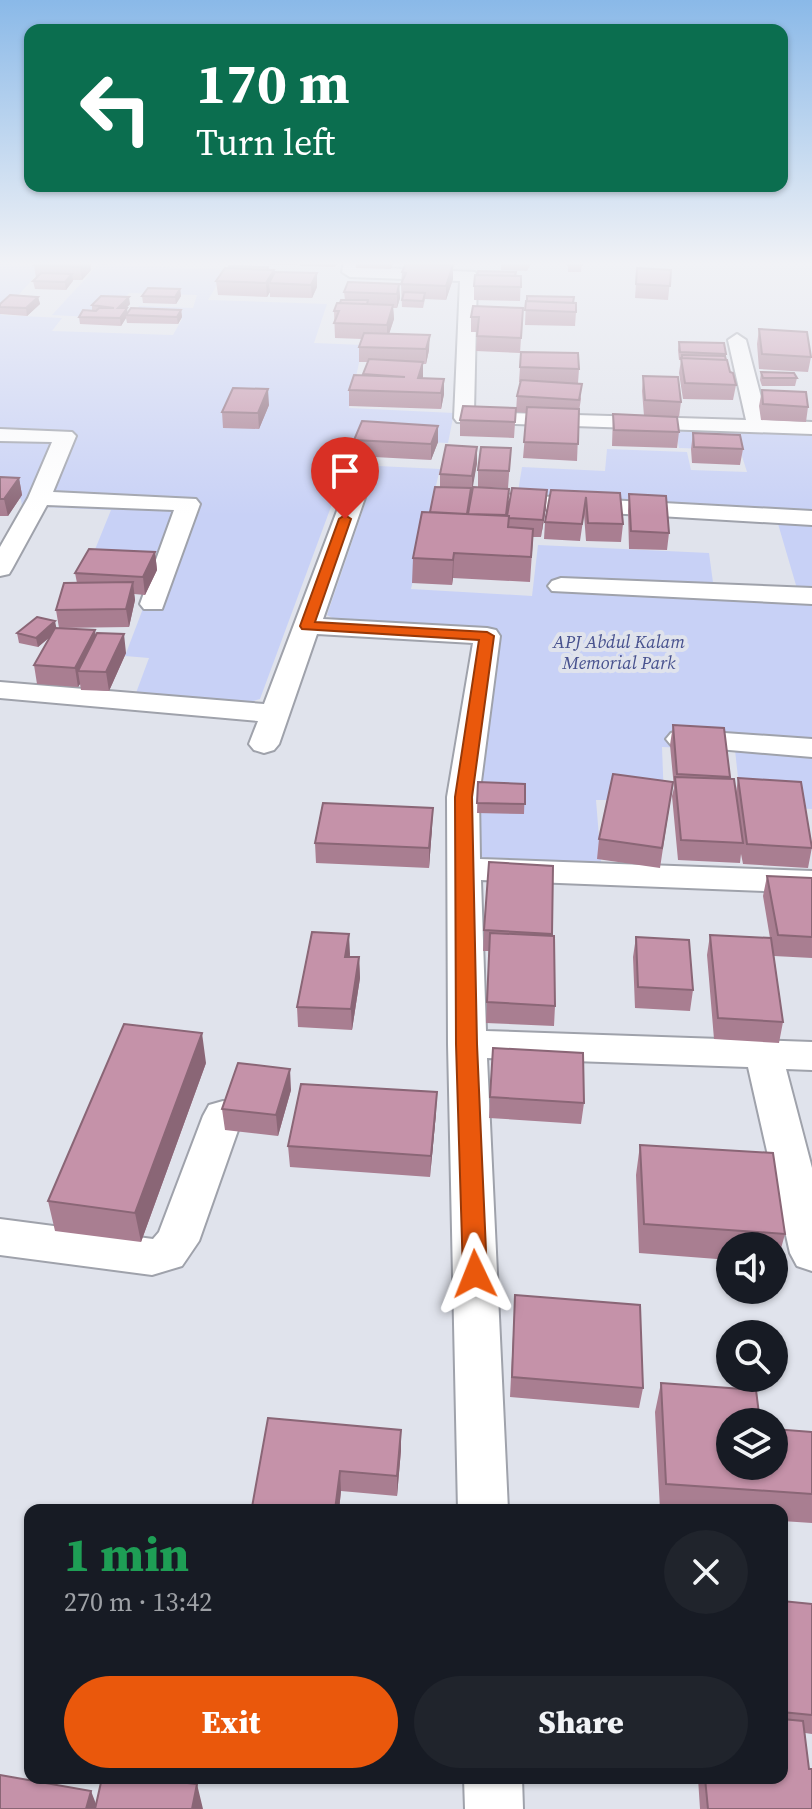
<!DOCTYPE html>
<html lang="en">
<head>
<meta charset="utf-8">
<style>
  body { margin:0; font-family:"Source Serif 4",serif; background:#20242c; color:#f1f3f6; height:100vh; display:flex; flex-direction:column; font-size:30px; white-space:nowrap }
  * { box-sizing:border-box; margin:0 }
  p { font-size:26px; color:#9ea1a6 }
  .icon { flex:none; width:44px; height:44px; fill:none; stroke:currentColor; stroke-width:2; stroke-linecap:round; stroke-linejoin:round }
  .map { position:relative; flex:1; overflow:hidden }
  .sheet { position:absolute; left:24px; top:1504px; width:764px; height:280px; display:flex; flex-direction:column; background:#171b24; border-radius:16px; box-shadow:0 2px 6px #0004 }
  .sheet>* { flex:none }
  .guide { position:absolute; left:24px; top:24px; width:764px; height:168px; border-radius:16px; box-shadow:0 2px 6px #0004; background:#0b6e4f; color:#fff; overflow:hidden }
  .controls { position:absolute; left:716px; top:1232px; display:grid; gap:16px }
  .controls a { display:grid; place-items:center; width:72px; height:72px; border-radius:50%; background:#171b24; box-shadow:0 2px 6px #0004; font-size:40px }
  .pin { position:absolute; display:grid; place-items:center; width:68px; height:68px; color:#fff; margin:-82px -34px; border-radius:50% 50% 50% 0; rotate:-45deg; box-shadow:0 0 8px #0007 }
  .pin .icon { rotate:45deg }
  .me { position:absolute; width:88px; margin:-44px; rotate:358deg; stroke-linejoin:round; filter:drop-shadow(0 0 6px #0008) }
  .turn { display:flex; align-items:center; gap:28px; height:168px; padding:0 40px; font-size:36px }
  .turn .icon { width:104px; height:104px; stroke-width:2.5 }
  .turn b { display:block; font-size:56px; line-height:68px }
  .round { display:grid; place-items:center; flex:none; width:84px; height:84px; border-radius:42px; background:#20242c }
  .head { display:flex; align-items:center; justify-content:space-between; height:136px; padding:0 40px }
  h1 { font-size:48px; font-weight:800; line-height:60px; color:#1e9e55 }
  .primary-button { display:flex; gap:16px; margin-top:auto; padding:16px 40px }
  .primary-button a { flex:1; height:92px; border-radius:48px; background:#ea580c; color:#fff; font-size:32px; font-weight:800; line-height:92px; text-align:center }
  .primary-button a+a { background:#20242c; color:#f1f3f6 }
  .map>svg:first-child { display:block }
  .green { fill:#c8d1f6 }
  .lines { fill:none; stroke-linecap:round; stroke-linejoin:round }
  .minor-casing { stroke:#9fa2ab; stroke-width:4 }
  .minor { fill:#fff; fill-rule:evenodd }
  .wall { fill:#a97e91 }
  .shaded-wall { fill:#8a6676 }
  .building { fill:#c592a9; stroke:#8a6676; stroke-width:2 }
  .route { fill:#ea580c; stroke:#983908; stroke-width:2 }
  .labels { text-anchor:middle; stroke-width:8; stroke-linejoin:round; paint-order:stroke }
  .far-park-label { font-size:18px; font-style:italic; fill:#47518e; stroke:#e0e3ec }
</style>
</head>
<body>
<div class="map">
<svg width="812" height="1809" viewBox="0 0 812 1809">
  <rect width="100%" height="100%" fill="#e0e3ec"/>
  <path class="green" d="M 0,264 L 44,266 L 1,315 L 62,318 L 52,331 L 173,335 L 182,319 L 132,318 L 139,306 L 193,308 L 197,295 L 129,293 L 110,318 L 52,315 L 99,264 L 226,270 L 208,300 L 327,304 L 314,343 L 363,345 L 349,408 L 454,413 L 448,443 L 356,439 L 260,699 L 250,702 L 136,693 L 149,658 L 125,656 L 164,553 L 94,552 L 111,510 L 22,506 L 21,499 L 0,498 Z
    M 675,428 L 812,431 L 812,809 L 741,805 L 735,750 L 662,747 L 664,800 L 596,800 L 601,862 L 481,860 L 480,783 L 496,630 L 338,621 L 327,615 L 378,466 L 440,469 L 411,589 L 532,596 L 538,545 L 709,553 L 714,590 L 798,592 L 776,517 L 516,504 L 522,467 L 605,471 L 607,449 L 687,452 L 691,470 L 747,472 L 740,450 L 679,448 Z"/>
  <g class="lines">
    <defs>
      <path id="minor" d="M 344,262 L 360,262 L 359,267 L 475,272 L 477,276 L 474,412 L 746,420 L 728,340 L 737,334 L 746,340 L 767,420 L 812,422 L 812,434 L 457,422 L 454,418 L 460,281 L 350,277 L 342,272 Z
        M 0,429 L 72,432 L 76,436 L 53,492 L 196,499 L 200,504 L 162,609 L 144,609 L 140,604 L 174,510 L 47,505 L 12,569 L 9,574 L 0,576 L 0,547 L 28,498 L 52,442 L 0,441 Z
        M 365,459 L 376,466 L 323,619 L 487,628 L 496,630 L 500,636 L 479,797 L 480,859 L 812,871 L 812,893 L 481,880 L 486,1031 L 812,1042 L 812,1070 L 786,1069 L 812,1168 L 812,1271 L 797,1266 L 790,1253 L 748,1067 L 487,1058 L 508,1510 L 458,1510 L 448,1044 L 447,797 L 473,643 L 317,634 L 279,744 L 274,750 L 264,753 L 254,750 L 249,744 L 258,721 L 0,698 L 0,682 L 264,704 L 354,466 Z
        M 499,494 L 812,511 L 812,525 L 491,506 L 488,501 L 491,496 Z
        M 561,578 L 812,588 L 812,604 L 552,591 L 548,586 L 552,581 Z
        M 681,730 L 812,739 L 812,757 L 671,745 L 666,739 L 671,733 Z
        M 223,1101 L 237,1105 L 243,1116 L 199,1241 L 182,1266 L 152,1275 L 0,1255 L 0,1219 L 153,1239 L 159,1232 L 203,1116 L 209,1105 Z
        M 464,1778 L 522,1778 L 523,1809 L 465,1809 Z"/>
    </defs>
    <use href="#minor" class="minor-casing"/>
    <use href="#minor" class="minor"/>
  </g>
  <path class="wall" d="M 37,262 L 90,262 L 91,270 L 82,280 L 73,280 L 66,290 L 35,289 L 33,281 L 36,278 L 34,265 Z
    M 202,262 L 238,262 L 237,264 Z
    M 265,262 L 298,262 L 296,265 L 265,264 Z
    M 300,262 L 337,262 L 335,267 L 300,266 Z
    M 356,262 L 393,262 L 391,269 L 356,268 Z
    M 501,262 L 532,262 L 527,271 L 501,270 Z
    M 568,262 L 582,262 L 581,272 L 568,272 Z
    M 686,262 L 700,262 L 700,264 L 687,264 Z
    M 268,267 L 268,270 L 274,270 L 274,274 L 317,273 L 317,287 L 312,298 L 270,297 L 270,292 L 267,297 L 218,295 L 216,281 Z
    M 637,268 L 671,270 L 668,300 L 635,298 Z
    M 402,272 L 453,279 L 446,300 L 425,299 L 423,308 L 402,307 L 401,284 Z
    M 516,276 L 521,276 L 520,301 L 474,300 L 474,286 Z
    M 399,284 L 400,298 L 397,308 L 393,308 L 394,319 L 389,334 L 429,350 L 426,364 L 423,364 L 423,378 L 444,379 L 444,394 L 441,409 L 349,406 L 349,390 L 363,376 L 368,362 L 359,362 L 359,347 L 362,339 L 335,338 L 334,311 L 345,300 L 344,292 Z
    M 180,289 L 181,296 L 176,304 L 143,303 L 142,296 Z
    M 38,297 L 40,304 L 27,316 L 0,314 L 0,304 Z
    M 526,301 L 573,303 L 576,312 L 575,326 L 525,325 Z
    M 130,304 L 126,308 L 127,313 L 181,310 L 182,317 L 178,324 L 127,323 L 126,318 L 121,326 L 80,324 L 79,317 L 92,311 L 92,305 Z
    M 523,308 L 520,353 L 476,351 L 477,332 L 471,332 L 471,317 Z
    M 759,329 L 811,357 L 808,372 L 759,369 L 757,344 Z
    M 679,342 L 726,354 L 726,360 L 730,372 L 736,385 L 733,400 L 683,399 L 679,373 L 681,360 L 679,360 L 678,350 Z
    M 521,352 L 579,369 L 578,383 L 581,399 L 579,411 L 577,461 L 523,458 L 527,413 L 516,412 L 517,396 L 520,382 L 519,382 Z
    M 761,372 L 797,378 L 795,386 L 762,386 L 760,380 Z
    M 643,376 L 681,402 L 679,417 L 677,417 L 679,432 L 677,448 L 612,446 L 613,414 L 644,416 L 642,391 Z
    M 762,390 L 808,407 L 806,422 L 761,420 L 759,406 Z
    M 269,405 L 259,429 L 223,428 L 222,412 Z
    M 516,408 L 514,438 L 460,436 L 460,420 Z
    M 438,426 L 438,442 L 431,460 L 355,456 L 354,440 Z
    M 693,433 L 743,449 L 740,465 L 692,463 L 691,449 Z
    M 477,447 L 477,463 L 471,492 L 470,503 L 509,489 L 507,516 L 546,507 L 541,537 L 533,537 L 530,582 L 453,578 L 452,585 L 412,583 L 413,558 L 440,487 L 440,474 Z
    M 511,448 L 508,488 L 478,487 L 478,470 Z
    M 0,477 L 19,478 L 22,495 L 8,516 L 0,516 Z
    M 551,490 L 620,493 L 623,524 L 621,542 L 586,541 L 584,514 L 580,541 L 544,539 L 545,522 Z
    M 629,494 L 669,533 L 667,550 L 629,549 L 628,511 Z
    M 155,552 L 157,570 L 145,595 L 134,594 L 135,600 L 129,627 L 59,628 L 56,610 L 77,583 L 75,573 Z
    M 57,628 L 96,635 L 126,653 L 109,691 L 81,690 L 80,684 L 78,687 L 37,684 L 34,665 L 50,637 L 38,647 L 19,643 L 17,633 Z
    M 673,725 L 730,777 L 730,779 L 736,793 L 738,778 L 812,847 L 808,868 L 743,864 L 741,854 L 740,863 L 678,860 L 672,796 L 674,788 L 670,745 Z
    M 478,782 L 525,784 L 524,814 L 477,813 Z
    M 673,782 L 660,868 L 597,859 L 599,839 Z
    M 432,828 L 429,868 L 316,863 L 315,843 Z
    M 553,866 L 552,936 L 555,1006 L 554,1026 L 486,1023 L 489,951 L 483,951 L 484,930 Z
    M 767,876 L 812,878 L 812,958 L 774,956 L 783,1022 L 779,1043 L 714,1039 L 707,955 L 710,935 L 770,938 L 763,896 Z
    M 636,937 L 693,990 L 690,1011 L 635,1008 L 633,957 Z
    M 350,954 L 350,957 L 359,957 L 360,978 L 352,1030 L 298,1027 L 297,1007 Z
    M 493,1048 L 584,1103 L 581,1124 L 489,1118 Z
    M 206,1063 L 141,1242 L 55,1231 L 48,1201 Z
    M 291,1090 L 278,1136 L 225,1130 L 222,1109 Z
    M 436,1113 L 430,1177 L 290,1167 L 288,1146 Z
    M 640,1145 L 785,1234 L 777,1263 L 774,1263 L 774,1246 L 730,1246 L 730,1260 L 639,1253 L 636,1175 Z
    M 515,1295 L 643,1388 L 639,1408 L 510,1397 Z
    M 661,1383 L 730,1466 L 812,1432 L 812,1523 L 782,1521 L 782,1510 L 660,1510 L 655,1412 Z
    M 401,1430 L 401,1450 L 397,1496 L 341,1491 L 339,1510 L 253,1510 L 252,1507 Z
    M 782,1601 L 812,1604 L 812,1734 L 805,1733 L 812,1809 L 700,1809 L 698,1778 L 782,1778 Z"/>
  <path class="shaded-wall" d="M 84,262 L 90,262 L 91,270 L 82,280 L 80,267 Z
    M 453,265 L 453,279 L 446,300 L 446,286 Z
    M 274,270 L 274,283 L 269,283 L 270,292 L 267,297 L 266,283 Z
    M 317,273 L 317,287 L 312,298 L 311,285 Z
    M 72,274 L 73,281 L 66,290 L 65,282 Z
    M 399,284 L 400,298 L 397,308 L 397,294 Z
    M 180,289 L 181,296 L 176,304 L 175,297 Z
    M 38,297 L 40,304 L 27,316 L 26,308 Z
    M 129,297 L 130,304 L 119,316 L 118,308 Z
    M 393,305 L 394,319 L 387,340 L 387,325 Z
    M 127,308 L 128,315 L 126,315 L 126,318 L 121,326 L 120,318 Z
    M 181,310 L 182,317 L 178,324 L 177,317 Z
    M 430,335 L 429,350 L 426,364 L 426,349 Z
    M 423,362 L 423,377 L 418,393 L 418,378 Z
    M 444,379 L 444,394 L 441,409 L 441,393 Z
    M 268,389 L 269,405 L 259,429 L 258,413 Z
    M 438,426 L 438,442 L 431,460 L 431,444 Z
    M 477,447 L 477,463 L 472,492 L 472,476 Z
    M 19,478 L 22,495 L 8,516 L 4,499 Z
    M 547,490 L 546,507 L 541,537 L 543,520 Z
    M 155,552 L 157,570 L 145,595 L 143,577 Z
    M 454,553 L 453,578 L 452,585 L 453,560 Z
    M 133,582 L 135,600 L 129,627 L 126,609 Z
    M 55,621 L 57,631 L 38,647 L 36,638 Z
    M 95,630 L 98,648 L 78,671 L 80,684 L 78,687 L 75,668 Z
    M 124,634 L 126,653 L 109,691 L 106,672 Z
    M 433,808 L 432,828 L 429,868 L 429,848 Z
    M 349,934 L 350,954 L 346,977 L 345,957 Z
    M 359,957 L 360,978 L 352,1030 L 351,1009 Z
    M 202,1033 L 206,1063 L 141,1242 L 135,1213 Z
    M 290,1069 L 291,1090 L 278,1136 L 276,1115 Z
    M 437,1092 L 436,1113 L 430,1177 L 431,1156 Z
    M 401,1430 L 401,1450 L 397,1496 L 397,1476 Z
    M 340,1471 L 341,1491 L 339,1510 L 335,1510 Z
    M 197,1784 L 203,1809 L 192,1809 Z
    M 91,1791 L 98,1809 L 86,1809 Z"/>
  <path class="building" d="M 37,262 L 84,262 L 80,267 L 34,265 Z
    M 568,262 L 582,262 L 582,265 L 568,265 Z
    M 406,263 L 453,265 L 446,286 L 401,284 L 406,273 L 402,272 Z
    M 229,266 L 268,267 L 267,270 L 228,268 Z
    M 225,268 L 274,270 L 266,283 L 216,281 Z
    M 637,268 L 671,270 L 670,286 L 636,284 Z
    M 478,271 L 516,272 L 515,276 L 477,275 Z
    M 275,272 L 317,273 L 311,285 L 269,283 Z
    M 41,273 L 72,274 L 65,282 L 33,281 Z
    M 475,275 L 521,276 L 521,287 L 474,286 Z
    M 348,282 L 399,284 L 397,294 L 344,292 Z
    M 148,288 L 180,289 L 175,297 L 142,296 Z
    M 404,292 L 425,293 L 423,301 L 402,300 Z
    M 10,295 L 38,297 L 26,308 L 0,307 L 0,304 Z
    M 101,296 L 129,297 L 118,308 L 127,308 L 120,318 L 79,317 L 83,310 L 96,311 L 99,308 L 114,308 L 92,305 Z
    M 527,296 L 574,297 L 573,303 L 527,301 Z
    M 341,300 L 368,300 L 367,304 L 340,303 Z
    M 526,301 L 576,303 L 576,312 L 525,310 Z
    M 337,303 L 393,305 L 387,325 L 334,323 L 339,311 L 334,311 Z
    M 473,306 L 523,308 L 521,338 L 477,336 L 479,317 L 471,317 Z
    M 131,308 L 181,310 L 177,317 L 126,315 Z
    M 759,329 L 807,332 L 811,357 L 762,354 Z
    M 364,333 L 430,335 L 426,349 L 359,347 Z
    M 679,342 L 724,343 L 726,354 L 680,352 Z
    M 521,352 L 578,353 L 579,369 L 520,367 Z
    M 682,355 L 725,356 L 726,360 L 682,358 Z
    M 681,358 L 727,360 L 730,372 L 733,373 L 736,385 L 685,383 Z
    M 369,359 L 423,362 L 418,378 L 444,379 L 441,393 L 349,390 L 354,375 L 405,377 L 363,374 Z
    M 761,372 L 794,373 L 797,378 L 763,378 Z
    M 643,376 L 678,377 L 681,402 L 645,400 Z
    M 521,380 L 582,384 L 579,400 L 517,396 Z
    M 233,388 L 268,389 L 258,413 L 222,412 Z
    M 762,390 L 806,392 L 808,407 L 763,404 Z
    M 463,406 L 516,408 L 515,422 L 460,420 Z
    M 527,407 L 579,409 L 578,444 L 524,442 Z
    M 613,414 L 677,417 L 679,432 L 614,430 Z
    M 362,421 L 438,426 L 431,444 L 354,440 Z
    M 693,433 L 740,435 L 743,449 L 694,447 Z
    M 446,445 L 477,447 L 472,476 L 440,474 Z
    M 481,447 L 511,448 L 509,471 L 478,470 Z
    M 0,477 L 19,478 L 4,499 L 0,499 Z
    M 435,487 L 471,488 L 467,514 L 430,512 Z
    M 473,487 L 509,489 L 506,515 L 468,514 Z
    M 512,488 L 547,490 L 543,520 L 509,518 L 509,516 L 507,516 Z
    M 551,490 L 620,493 L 623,524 L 588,523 L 586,497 L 582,524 L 545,522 Z
    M 629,494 L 666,496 L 669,533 L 631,531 Z
    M 422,512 L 509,516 L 508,527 L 533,529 L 531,557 L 454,553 L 453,560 L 413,558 Z
    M 89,549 L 155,552 L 143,577 L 75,573 Z
    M 133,582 L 126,609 L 56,610 L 64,583 Z
    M 37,617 L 55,621 L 36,638 L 17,633 Z
    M 55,628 L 95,630 L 75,668 L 34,665 Z
    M 97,633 L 124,634 L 106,672 L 78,671 Z
    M 673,725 L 724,728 L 730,777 L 677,774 Z
    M 613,774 L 673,782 L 662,848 L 599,839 Z
    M 675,777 L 734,779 L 743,843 L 681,840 Z
    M 738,778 L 801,782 L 812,848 L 747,844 Z
    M 478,782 L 525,784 L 525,804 L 477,803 Z
    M 323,803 L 433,808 L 429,848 L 315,843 Z
    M 489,862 L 553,866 L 552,934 L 484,930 Z
    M 767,876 L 812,878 L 812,937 L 778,935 Z
    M 312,932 L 349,934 L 345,957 L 359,957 L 351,1009 L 297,1007 Z
    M 490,933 L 554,936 L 555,1006 L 487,1002 Z
    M 710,935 L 771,938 L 783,1022 L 718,1018 Z
    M 636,937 L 689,940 L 693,990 L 638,987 Z
    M 124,1024 L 202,1033 L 135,1213 L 48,1201 Z
    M 493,1048 L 583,1053 L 584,1103 L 490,1097 Z
    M 238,1063 L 290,1069 L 276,1115 L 222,1109 Z
    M 301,1084 L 437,1092 L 431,1156 L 288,1146 Z
    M 640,1145 L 773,1153 L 785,1234 L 644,1224 Z
    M 515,1295 L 640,1305 L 643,1388 L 512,1377 Z
    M 661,1383 L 756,1390 L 760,1422 L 730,1422 L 730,1466 L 774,1466 L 774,1429 L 812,1432 L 812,1494 L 666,1484 Z
    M 268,1418 L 401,1430 L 397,1476 L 340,1471 L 335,1510 L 282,1510 L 252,1507 Z
    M 782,1601 L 812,1604 L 812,1715 L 782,1712 Z
    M 782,1719 L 803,1721 L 809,1769 L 812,1769 L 812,1809 L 708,1809 L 705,1778 L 782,1778 Z
    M 0,1775 L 91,1791 L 86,1809 L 0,1809 Z
    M 102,1778 L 139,1778 L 197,1784 L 192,1809 L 95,1809 Z"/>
  <linearGradient id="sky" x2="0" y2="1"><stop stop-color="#8ab9e8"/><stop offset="0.51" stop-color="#f1f2f6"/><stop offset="1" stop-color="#f1f2f6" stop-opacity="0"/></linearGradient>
  <rect width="812" height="516" fill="url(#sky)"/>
  <path class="route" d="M 345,515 L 351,519 L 315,622 L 487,632 L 494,636 L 472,797 L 477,1044 L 487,1274 L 483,1281 L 475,1283 L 466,1281 L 463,1274 L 456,1044 L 455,797 L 479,640 L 302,629 L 300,626 L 339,519 Z"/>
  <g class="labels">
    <g class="far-park-label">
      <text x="619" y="648">APJ Abdul Kalam<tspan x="619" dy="21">Memorial Park</tspan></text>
    </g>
  </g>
</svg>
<div class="controls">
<a><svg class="icon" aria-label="sound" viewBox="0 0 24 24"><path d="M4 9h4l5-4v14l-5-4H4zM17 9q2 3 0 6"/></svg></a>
<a><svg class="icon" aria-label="search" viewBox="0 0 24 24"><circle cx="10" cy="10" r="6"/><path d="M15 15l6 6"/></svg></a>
<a><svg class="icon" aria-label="layers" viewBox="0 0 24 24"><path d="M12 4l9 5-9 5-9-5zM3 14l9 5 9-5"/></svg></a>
</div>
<div class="pin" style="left:345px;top:519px;background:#d93025"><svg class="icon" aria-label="arrive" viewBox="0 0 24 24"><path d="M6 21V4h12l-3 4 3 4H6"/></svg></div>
<svg class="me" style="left:475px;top:1274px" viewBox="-20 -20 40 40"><path d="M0-17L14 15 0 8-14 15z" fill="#ea580c" stroke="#fff" stroke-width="4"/></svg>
<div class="guide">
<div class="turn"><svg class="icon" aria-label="left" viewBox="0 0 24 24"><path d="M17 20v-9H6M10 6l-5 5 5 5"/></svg><div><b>170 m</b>Turn left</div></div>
</div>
<section class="sheet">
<div class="head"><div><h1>1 min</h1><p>270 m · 13:42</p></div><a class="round"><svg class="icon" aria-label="close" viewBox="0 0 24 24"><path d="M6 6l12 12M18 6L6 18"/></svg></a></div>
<div class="primary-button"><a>Exit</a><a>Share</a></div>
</section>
</div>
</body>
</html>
